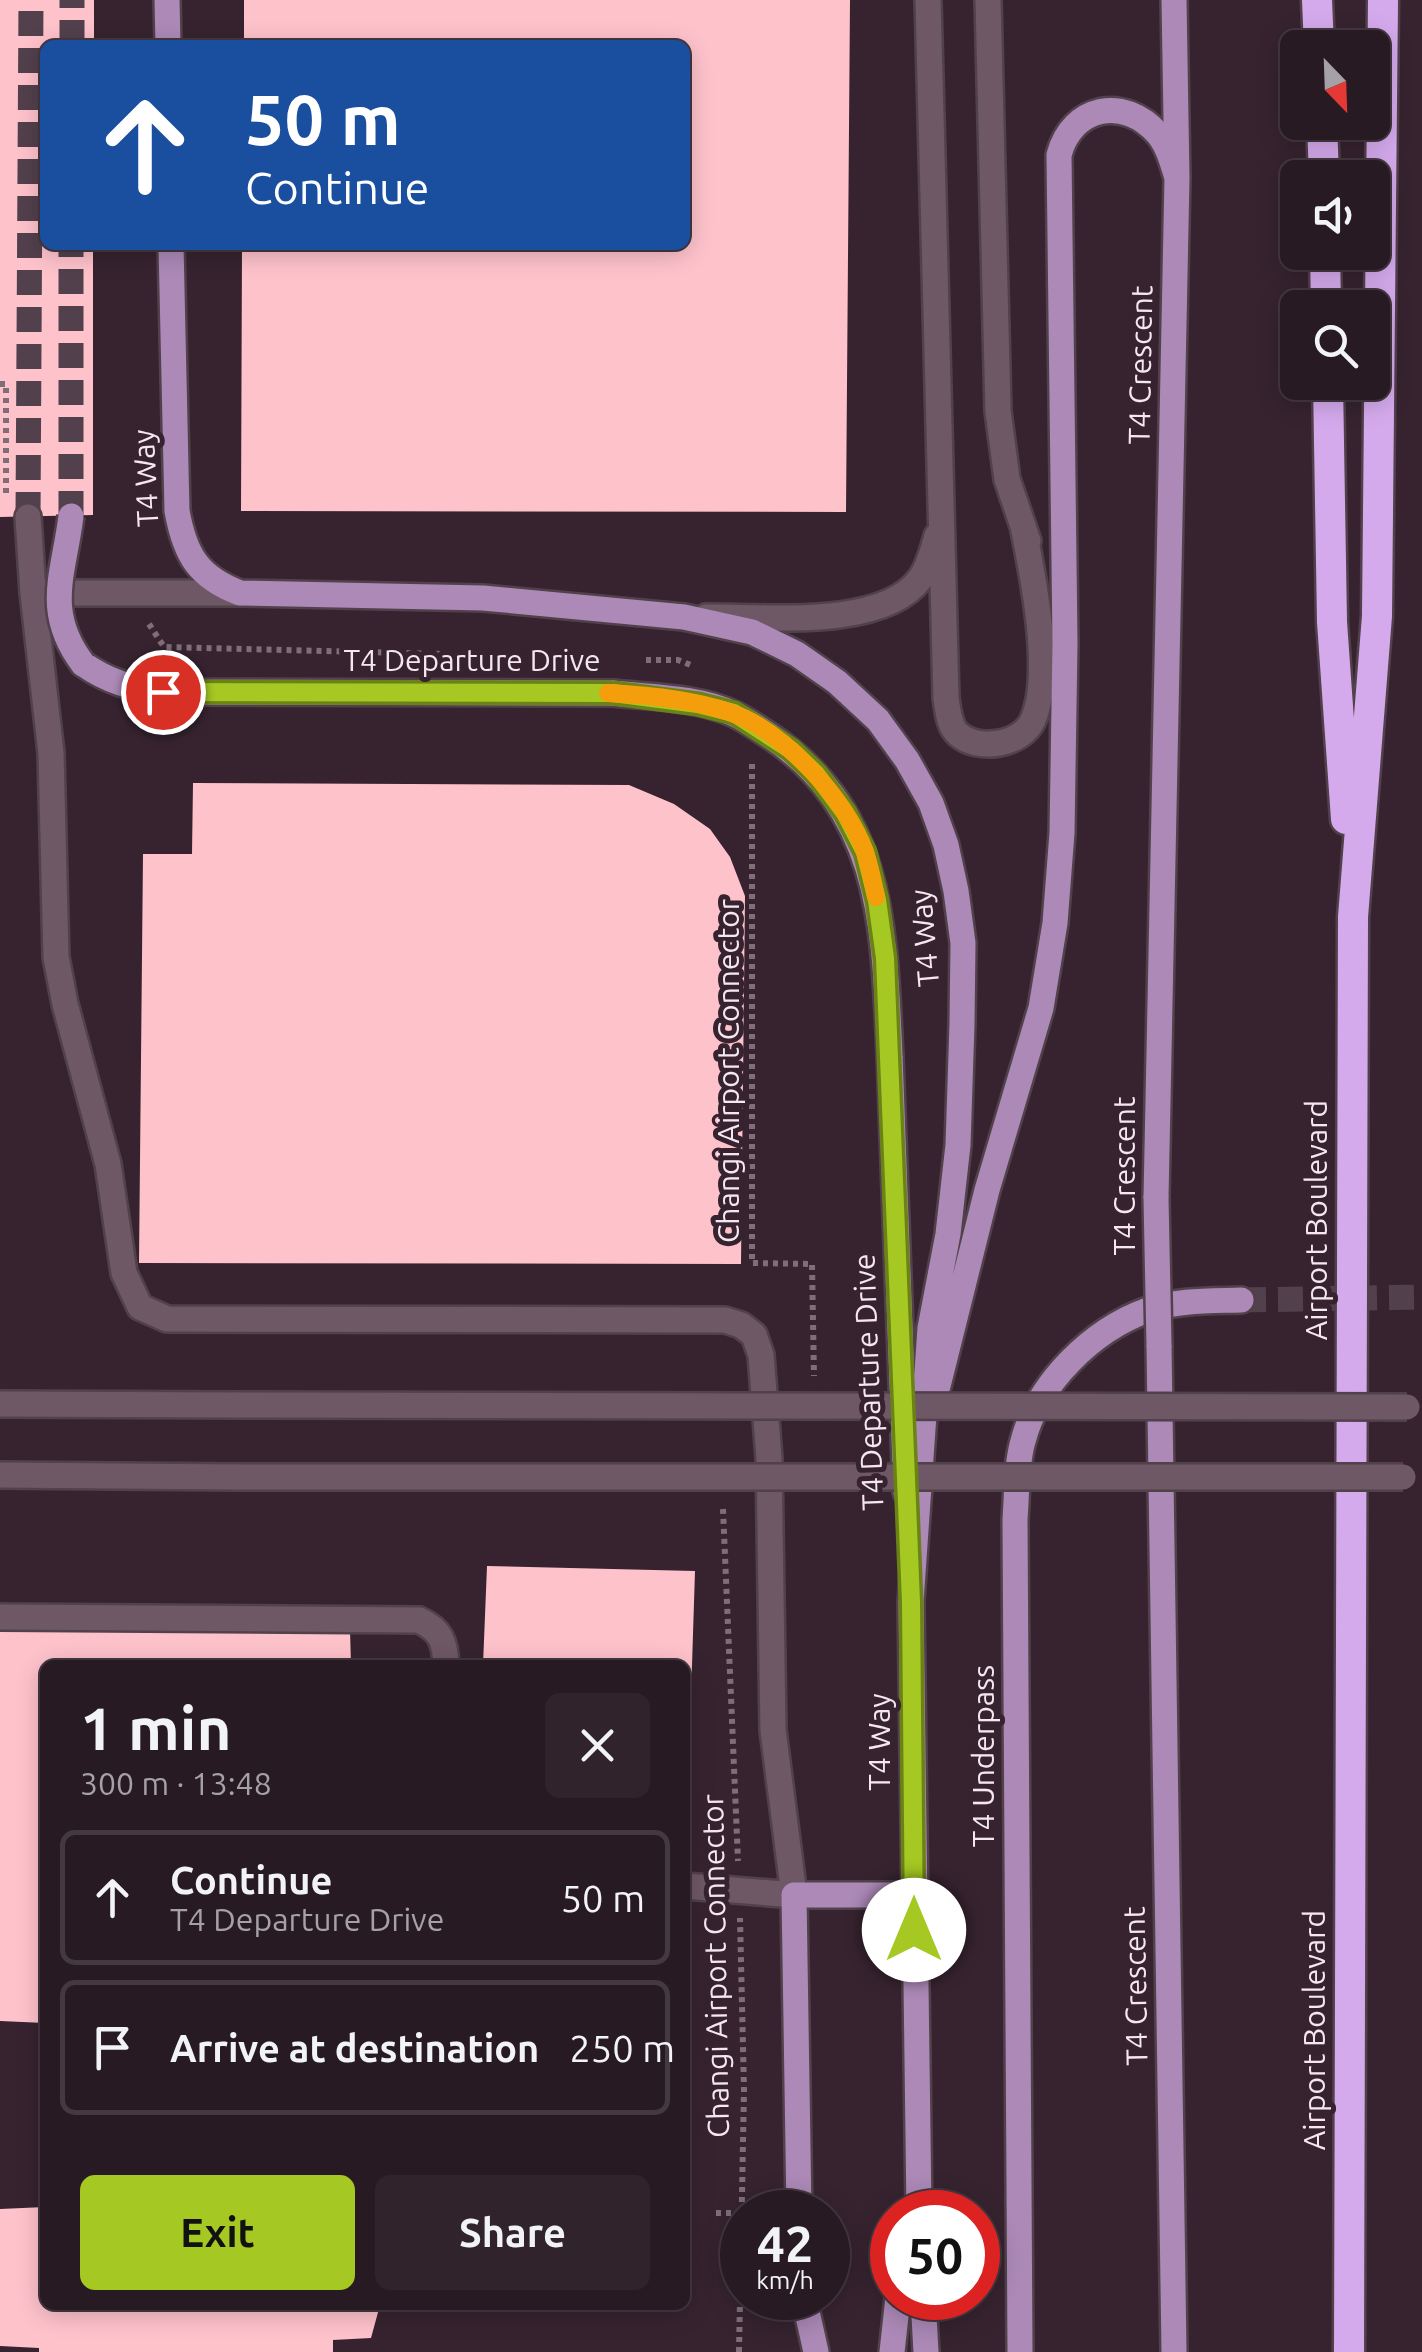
<!DOCTYPE html>
<html lang="en">
<head>
<meta charset="utf-8">
<style>
  body { margin:0; font-family:Ubuntu,sans-serif; background:#30232b; color:#f1f3f6; height:100vh; display:flex; flex-direction:column; font-size:38px; white-space:nowrap }
  * { box-sizing:border-box; margin:0 }
  p { font-size:32px; color:#a5a1a6 }
  .icon { flex:none; width:55px; height:55px; fill:none; stroke:currentColor; stroke-width:2; stroke-linecap:round; stroke-linejoin:round }
  .map { position:relative; flex:1; overflow:hidden }
  .drawer { position:absolute; left:40px; top:1660px; width:650px; height:650px; display:flex; flex-direction:column; background:#281a23; border-radius:15px; box-shadow:0 5px 25px #0003,0 0 0 2px #443841 }
  .drawer>* { flex:none }
  .banner { position:absolute; left:40px; top:40px; width:650px; height:210px; border-radius:15px; box-shadow:0 5px 25px #0003,0 0 0 2px #443841; background:#1a4fa0; color:#fff; overflow:hidden }
  .needle { width:65px; rotate:157deg }
  .buttons { position:absolute; left:1280px; top:30px; display:grid; gap:20px }
  .buttons a { display:grid; place-items:center; width:110px; height:110px; border-radius:15px; background:#281a23; box-shadow:0 5px 25px #0003,0 0 0 2px #443841; font-size:50px }
  .speed { position:absolute; left:720px; top:2190px; display:flex; gap:20px; font-size:50px; font-weight:700; text-align:center }
  .speed>* { display:grid; place-content:center; width:130px; height:130px; border-radius:50%; background:#281a23; box-shadow:0 5px 25px #0003,0 0 0 2px #443841; line-height:1 }
  .speed small { font-size:25px; font-weight:400 }
  .speed .limit { border:15px solid #d22; background:#fff; color:#111 }
  .pin { position:absolute; display:grid; place-items:center; width:85px; height:85px; color:#fff; margin:-42px; border:5px solid #fff; border-radius:50%; box-shadow:0 2px 10px #0007 }
  .me { position:absolute; width:110px; margin:-55px; rotate:0deg; stroke-linejoin:round; filter:drop-shadow(0 0 8px #0008) }
  .turn { display:flex; align-items:center; gap:35px; height:210px; padding:0 40px; font-size:45px }
  .turn .icon { width:130px; height:130px; stroke-width:2.5 }
  .turn b { display:block; font-size:70px; line-height:85px }
  .round { display:grid; place-items:center; flex:none; width:105px; height:105px; border-radius:15px; background:#30232b }
  .head { display:flex; align-items:center; justify-content:space-between; height:170px; padding:0 40px }
  h1 { font-size:60px; font-weight:600; line-height:75px }
  .button { display:flex; gap:20px; margin-top:auto; padding:20px 40px }
  .button a { flex:1; height:115px; border-radius:15px; background:#a5c822; color:#111; font-size:40px; font-weight:600; line-height:115px; text-align:center }
  .button a+a { background:#30232b; color:#f1f3f6 }
  ul { padding:0; list-style:none }
  li { display:flex; align-items:center; gap:30px; height:135px; margin:0 20px 15px; padding:0 20px; border:5px solid #443841; border-radius:15px }
  li div { flex:1 }
  li b { display:block; font-size:38px }
  li em { font-style:normal }
  .map>svg:first-child { display:block }
  .building { fill:#fec2cb }
  .lines { fill:none; stroke-linecap:round; stroke-linejoin:round }
  .minor-tunnel { stroke:#52404c; stroke-width:25; stroke-dasharray:25 12; stroke-linecap:butt }
  .major-tunnel { stroke:#52404c; stroke-width:25; stroke-dasharray:25 12; stroke-linecap:butt }
  .minor-casing { stroke:#51414b; stroke-width:30 }
  .major-casing { stroke:#51414b; stroke-width:30 }
  .highway-casing { stroke:#51414b; stroke-width:35 }
  .path { stroke:#7f6e78; stroke-width:6; stroke-dasharray:5 5; stroke-linecap:butt }
  .minor { stroke:#6f5866; stroke-width:25 }
  .major { stroke:#ac89b7; stroke-width:25 }
  .highway { stroke:#d5aaed; stroke-width:30 }
  .minor-bridge-casing { stroke:#51414b; stroke-width:30; stroke-linecap:butt }
  .major-bridge-casing { stroke:#51414b; stroke-width:30; stroke-linecap:butt }
  .minor-bridge { stroke:#6f5866; stroke-width:25 }
  .major-bridge { stroke:#ac89b7; stroke-width:25 }
  .route-casing { stroke:#6b8216; stroke-width:25 }
  .route { stroke:#a5c822; stroke-width:18 }
  .slow { stroke:#f59e0b; stroke-width:18 }
  .labels { text-anchor:middle; stroke-width:10; stroke-linejoin:round; paint-order:stroke }
  .street-label { font-size:30px; fill:#f4e7ef; stroke:#36232f }
</style>
</head>
<body>
<div class="map">
<svg width="1422" height="2352" viewBox="0 0 1422 2352">
  <rect width="100%" height="100%" fill="#36232f"/>
  <path class="building" d="M 0,0 L 94,0 L 94,45 L 45,45 L 45,245 L 93,245 L 93,515 L 0,517 Z
    M 244,0 L 850,0 L 846,512 L 241,511 L 242,245 L 685,245 L 685,45 L 244,45 Z
    M 193,783 L 629,785 L 674,804 L 710,829 L 730,857 L 745,896 L 741,1264 L 139,1263 L 143,854 L 192,854 Z
    M 487,1566 L 695,1571 L 691,1697 L 685,1696 L 685,1665 L 483,1665 Z
    M 0,1626 L 350,1630 L 351,1665 L 45,1665 L 45,2023 L 0,2021 Z
    M 45,2207 L 45,2305 L 380,2305 L 371,2338 L 333,2340 L 333,2352 L 39,2352 L 39,2348 L 0,2346 L 0,2209 Z"/>
  <g class="lines">
    <path class="minor-tunnel" d="M 28,517 L 31,0"/>
    <path class="major-tunnel" d="M 72,45 L 72,0
      M 71,516 L 71,245
      M 1241,1300 L 1422,1297"/>
    <defs>
      <path id="minor" d="M 928,0 L 946,698 C 948,711 949,726 958,734 C 978,752 1022,745 1033,720 C 1053,674 1033,576 1023,526
        M 988,0 L 998,411 L 1007,479 L 1028,541
        M 28,517 L 33,593 L 51,753 L 56,957 L 65,1004 L 108,1164 L 124,1273 L 140,1307 L 167,1319 L 725,1320 L 741,1325 L 754,1335 L 761,1355 L 769,1458 L 773,1730 L 794,1895 L 685,1886
        M 40,593 L 240,593
        M 706,617 C 763,616 882,630 920,579 C 929,567 933,550 937,536
        M 0,1404 L 236,1405
        M 0,1475 L 236,1477
        M 0,1617 L 419,1620 C 441,1630 445,1642 446,1665"/>
      <path id="major" d="M 167,0 L 168,45
        M 171,245 L 177,511 C 185,555 198,577 240,593 L 483,598 L 684,617 L 752,632 L 797,654 L 837,682 L 878,720 L 907,760 L 931,803 L 946,845 L 956,891 L 963,943 L 962,1024 L 958,1145 L 948,1234 L 930,1328 L 911,1602 L 919,2212
        M 83,664 C 109,682 131,688 163,692 L 613,693
        M 890,1056 L 906,1492
        M 1156,1198 L 1177,178 L 1174,0
        M 1159,1345 L 1174,2352
        M 938,1386 L 987,1190 L 1041,1008 L 1055,923 L 1062,833 L 1065,643 L 1059,155 C 1072,106 1124,95 1158,134 C 1168,146 1172,162 1177,178
        M 799,2212 L 794,1895 L 914,1895
        M 804,2298 L 816,2352
        M 923,2298 L 926,2352
        M 892,2352 L 898,2298
        M 1020,2352 L 1015,1519 C 1017,1494 1016,1465 1023,1441 C 1038,1383 1092,1330 1148,1310 C 1177,1300 1211,1301 1241,1300"/>
      <path id="highway" d="M 1317,0 L 1319,48
        M 1322,122 L 1324,178
        M 1325,252 L 1326,308
        M 1328,382 L 1332,622 L 1346,819
        M 1349,2352 L 1353,917 L 1377,616 L 1383,0"/>
    </defs>
    <use href="#minor" class="minor-casing"/>
    <use href="#major" class="major-casing"/>
    <use href="#highway" class="highway-casing"/>
    <path class="path" d="M 0,384 L 6,384 L 6,493
      M 149,624 L 164,647 L 524,656
      M 646,660 L 678,660 L 693,666
      M 752,764 L 752,1263 L 812,1264 L 814,1376
      M 723,1509 L 738,1861
      M 716,2213 L 742,2213
      M 739,2352 L 744,2090 L 740,1918"/>
    <use href="#minor" class="minor"/>
    <use href="#major" class="major"/>
    <use href="#highway" class="highway"/>
    <defs>
      <path id="minor-bridge" d="M 236,1405 L 1407,1407
        M 236,1477 L 1403,1477"/>
      <path id="major-bridge" d="M 71,516 C 64,574 43,611 83,664
        M 613,693 C 652,697 698,697 734,714 C 745,719 756,727 767,734 C 884,810 884,930 890,1056
        M 1156,1198 L 1159,1345"/>
    </defs>
    <use href="#minor-bridge" class="minor-bridge-casing"/>
    <use href="#major-bridge" class="major-bridge-casing"/>
    <use href="#minor-bridge" class="minor-bridge"/>
    <use href="#major-bridge" class="major-bridge"/>
  </g>
  <g class="lines">
    <defs>
      <path id="route" d="M 163,692 L 613,693 L 698,704 L 734,713 L 791,750 L 816,774 L 845,813 L 865,852 L 877,900 L 885,958 L 911,1602 L 914,1930"/>
    </defs>
    <use href="#route" class="route-casing"/>
    <use href="#route" class="route"/>
    <path class="slow" d="M 608,693 C 647,695 691,699 729,712 C 783,730 846,799 865,852 C 870,867 873,882 876,897"/>
  </g>
  <g class="labels">
    <g class="street-label">
      <text transform="translate(1141 365) rotate(-89)" y="10">T4 Crescent</text>
      <text transform="translate(146 478) rotate(-93)" y="10">T4 Way</text>
      <text x="472" y="671">T4 Departure Drive</text>
      <text transform="translate(925 938) rotate(-95)" y="10">T4 Way</text>
      <text transform="translate(729 1071) rotate(-90)" y="10">Changi Airport Connector</text>
      <text transform="translate(1125 1176) rotate(-90)" y="10">T4 Crescent</text>
      <text transform="translate(1317 1220) rotate(-90)" y="10">Airport Boulevard</text>
      <text transform="translate(869 1382) rotate(-92)" y="10">T4 Departure Drive</text>
      <text transform="translate(880 1742) rotate(-90)" y="10">T4 Way</text>
      <text transform="translate(984 1756) rotate(-90)" y="10">T4 Underpass</text>
      <text transform="translate(716 1966) rotate(-91)" y="10">Changi Airport Connector</text>
      <text transform="translate(1136 1986) rotate(-91)" y="10">T4 Crescent</text>
      <text transform="translate(1315 2030) rotate(-90)" y="10">Airport Boulevard</text>
    </g>
  </g>
</svg>
<div class="buttons">
<a><svg class="needle" viewBox="-14 -14 28 28"><path d="M0-13l5 13h-10z" fill="#e53935"/><path d="M0 13l5-13h-10z" fill="#a5a1a6"/></svg></a>
<a><svg class="icon" aria-label="sound" viewBox="0 0 24 24"><path d="M4 9h4l5-4v14l-5-4H4zM17 9q2 3 0 6"/></svg></a>
<a><svg class="icon" aria-label="search" viewBox="0 0 24 24"><circle cx="10" cy="10" r="6"/><path d="M15 15l6 6"/></svg></a>
</div>
<div class="speed"><div>42<small>km/h</small></div><div class="limit">50</div></div>
<div class="pin" style="left:163px;top:692px;background:#d93025"><svg class="icon" aria-label="arrive" viewBox="0 0 24 24"><path d="M6 21V4h12l-3 4 3 4H6"/></svg></div>
<svg class="me" style="left:914px;top:1930px" viewBox="-20 -20 40 40"><circle r="19" fill="#fff"/><path d="M0-13L10 11 0 6-10 11z" fill="#a5c822"/></svg>
<div class="banner">
<div class="turn"><svg class="icon" aria-label="ahead" viewBox="0 0 24 24"><path d="M12 20V5M6 11l6-6 6 6"/></svg><div><b>50 m</b>Continue</div></div>
</div>
<section class="drawer">
<div class="head"><div><h1>1 min</h1><p>300 m · 13:48</p></div><a class="round"><svg class="icon" aria-label="close" viewBox="0 0 24 24"><path d="M6 6l12 12M18 6L6 18"/></svg></a></div>
<ul>
<li><svg class="icon" aria-label="ahead" viewBox="0 0 24 24"><path d="M12 20V5M6 11l6-6 6 6"/></svg><div><b>Continue</b><p>T4 Departure Drive</p></div><em>50 m</em></li>
<li><svg class="icon" aria-label="arrive" viewBox="0 0 24 24"><path d="M6 21V4h12l-3 4 3 4H6"/></svg><div><b>Arrive at destination</b></div><em>250 m</em></li>
</ul>
<div class="button"><a>Exit</a><a>Share</a></div>
</section>
</div>
</body>
</html>
